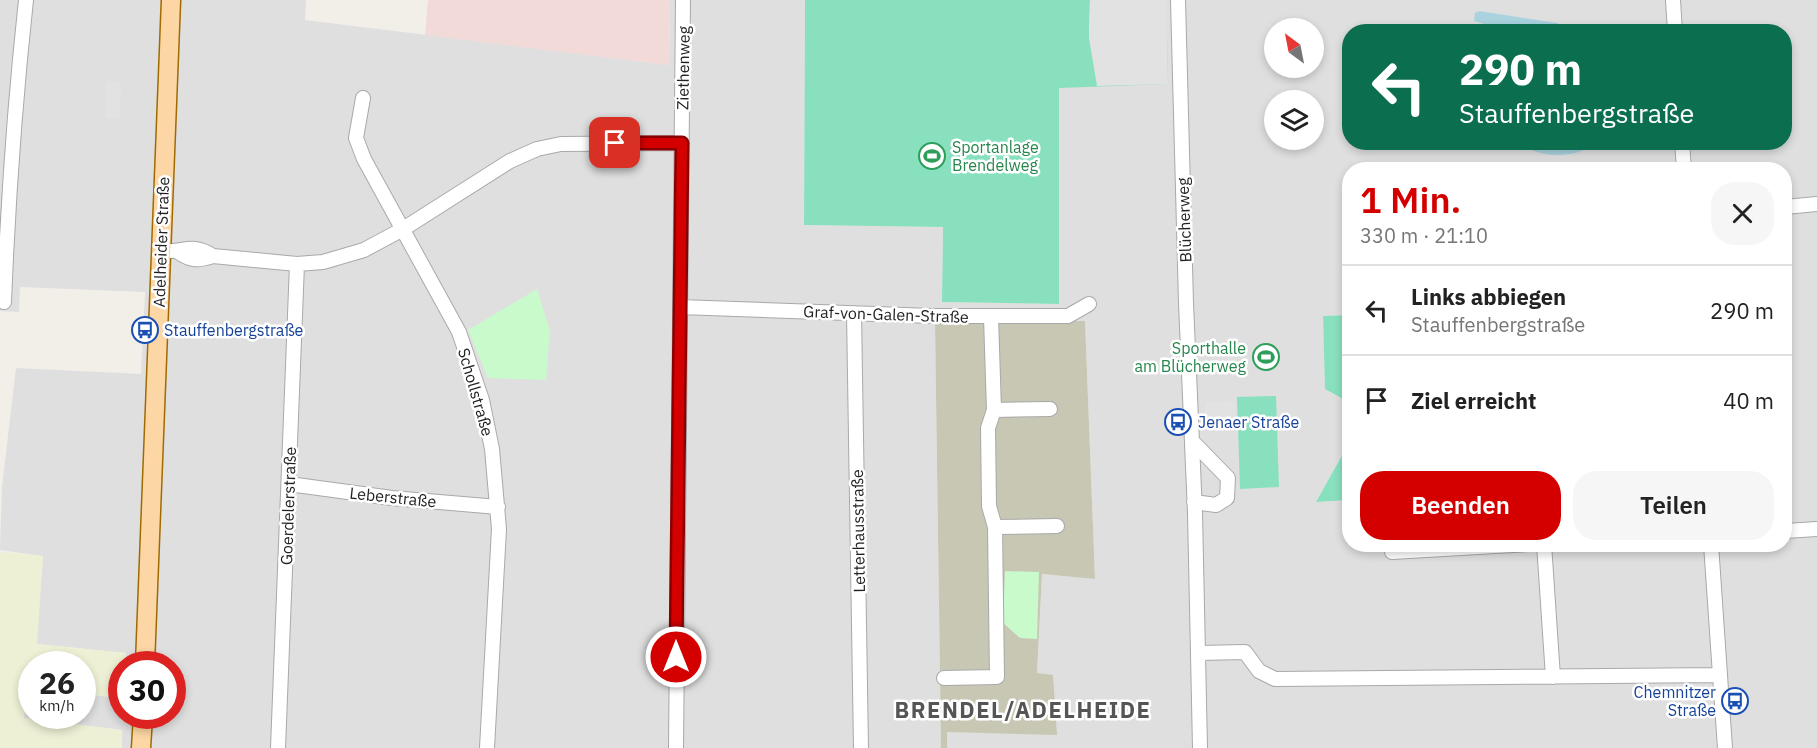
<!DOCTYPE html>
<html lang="de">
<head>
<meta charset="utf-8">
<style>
  body { margin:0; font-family:"IBM Plex Sans",sans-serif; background:#f6f6f6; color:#222; height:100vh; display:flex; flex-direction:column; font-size:22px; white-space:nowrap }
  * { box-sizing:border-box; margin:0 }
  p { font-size:20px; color:#767676 }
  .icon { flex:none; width:33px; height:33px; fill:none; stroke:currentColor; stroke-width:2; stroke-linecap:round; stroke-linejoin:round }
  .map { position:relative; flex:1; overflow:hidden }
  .sheet { position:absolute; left:1342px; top:162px; width:450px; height:390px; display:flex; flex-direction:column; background:#fff; border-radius:24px; box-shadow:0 3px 9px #0003 }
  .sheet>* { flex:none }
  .hud { position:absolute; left:1342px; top:24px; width:450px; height:126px; border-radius:24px; box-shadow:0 3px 9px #0003; background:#0b6e4f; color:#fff; overflow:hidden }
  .needle { width:39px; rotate:328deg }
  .buttons { position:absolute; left:1264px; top:18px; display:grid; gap:12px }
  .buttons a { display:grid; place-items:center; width:60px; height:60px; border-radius:50%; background:#fff; box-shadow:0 3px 9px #0003; font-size:30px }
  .speed { position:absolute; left:18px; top:651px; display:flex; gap:12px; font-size:30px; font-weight:700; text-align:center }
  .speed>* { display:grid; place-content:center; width:78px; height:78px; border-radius:50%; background:#fff; box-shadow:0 3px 9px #0003; line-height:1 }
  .speed small { font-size:15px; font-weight:400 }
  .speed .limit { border:9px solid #d22; background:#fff; color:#111 }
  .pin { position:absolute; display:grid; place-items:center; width:51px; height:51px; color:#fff; margin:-26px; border-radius:12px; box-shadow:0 3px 9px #0006 }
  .me { position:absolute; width:66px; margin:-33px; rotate:0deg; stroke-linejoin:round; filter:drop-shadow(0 0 4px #0008) }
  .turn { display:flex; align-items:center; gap:21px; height:126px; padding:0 18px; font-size:27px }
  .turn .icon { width:78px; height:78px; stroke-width:2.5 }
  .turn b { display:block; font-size:42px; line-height:51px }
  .round { display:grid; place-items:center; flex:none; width:63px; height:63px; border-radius:24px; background:#f6f6f6 }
  .overview { display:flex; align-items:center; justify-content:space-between; height:102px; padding:0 18px }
  h1 { font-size:36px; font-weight:600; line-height:45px; color:#d40000 }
  .action { display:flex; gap:12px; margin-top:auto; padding:12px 18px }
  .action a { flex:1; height:69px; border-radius:24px; background:#d40000; color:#fff; font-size:24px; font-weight:600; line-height:69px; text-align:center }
  .action a+a { background:#f6f6f6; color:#222 }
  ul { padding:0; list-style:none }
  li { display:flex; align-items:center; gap:18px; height:90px; padding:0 18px; border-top:2px solid #e0e0e0 }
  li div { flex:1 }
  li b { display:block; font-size:22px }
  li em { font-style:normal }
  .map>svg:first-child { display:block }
  .residential { fill:#e0dfdf; fill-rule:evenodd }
  .commercial { fill:#f2dad9 }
  .construction { fill:#c7c7b4 }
  .farmland { fill:#eef0d5 }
  .park { fill:#c8facc }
  .pitch { fill:#88e0be }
  .parking { fill:#e2e2e2 }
  .water { fill:#aad3df }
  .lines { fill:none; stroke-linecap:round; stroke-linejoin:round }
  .minor-casing { stroke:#a9a9a9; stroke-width:16 }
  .major-casing { stroke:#a06b00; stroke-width:21 }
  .minor { stroke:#fff; stroke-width:14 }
  .major { stroke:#fcd6a4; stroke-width:18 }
  .route-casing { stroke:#8a0000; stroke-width:15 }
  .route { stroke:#d40000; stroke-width:10 }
  .labels { text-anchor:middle; stroke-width:5; stroke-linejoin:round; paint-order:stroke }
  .street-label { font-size:16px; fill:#222; stroke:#fff }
  .leisure-label { font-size:16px; fill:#27864d; stroke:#fff; text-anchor:start }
  .transit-label { font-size:16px; fill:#164399; stroke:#fff; text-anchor:start }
  .district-label { font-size:22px; font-weight:bold; letter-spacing:1.5px; fill:#555; stroke:#fff }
</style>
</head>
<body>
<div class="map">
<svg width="1817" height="748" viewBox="0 0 1817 748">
  <rect width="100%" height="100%" fill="#f2efe9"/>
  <path class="residential" d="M 0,0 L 306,0 L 305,20 L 669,65 L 670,0 L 805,0 L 804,225 L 943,227 L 942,302 L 1059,304 L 1059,87 L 1168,84 L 1090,0 L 1817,0 L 1817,748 L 947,748 L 947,732 L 1057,734 L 1037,674 L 1042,574 L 1095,579 L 1085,321 L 935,323 L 941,748 L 122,748 L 122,730 L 24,718 L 26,688 L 31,689 L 32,716 L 82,716 L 83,694 L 121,698 L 122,716 L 172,716 L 172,664 L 126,664 L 126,653 L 36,644 L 43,556 L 0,550 L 2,487 L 16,368 L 141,374 L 145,292 L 20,287 L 19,312 L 0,311 ZM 1275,28 L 1314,28 L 1314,68 L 1275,68 ZM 1350,32 L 1785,32 L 1785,142 L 1350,142 ZM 1275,100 L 1314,100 L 1314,140 L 1275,140 ZM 1350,170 L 1785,170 L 1785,544 L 1350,544 L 1350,500 L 1316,502 L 1350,441 L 1350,403 L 1325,389 L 1323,316 L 1350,315 Z"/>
  <path class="commercial" d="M 428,0 L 670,0 L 669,65 L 425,35 Z"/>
  <path class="construction" d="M 1085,321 L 1095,579 L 1042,574 L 1037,673 L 1053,675 L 1057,735 L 947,732 L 947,748 L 941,748 L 935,322 Z"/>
  <path class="farmland" d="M 0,552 L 43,556 L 37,644 L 126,653 L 126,664 L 122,664 L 121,698 L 83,694 L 82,664 L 32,664 L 31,689 L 26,689 L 24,718 L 122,730 L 122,748 L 0,748 Z"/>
  <path class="park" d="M 537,289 L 550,331 L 546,380 L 488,378 L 468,330 Z
    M 1005,571 L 1039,572 L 1037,639 L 1020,638 L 1003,623 Z"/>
  <path class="pitch" d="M 805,0 L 1090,0 L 1089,38 L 1167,35 L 1168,84 L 1059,88 L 1059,304 L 942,302 L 943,227 L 804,225 Z
    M 1350,315 L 1350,403 L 1325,389 L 1323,316 Z
    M 1276,396 L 1279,487 L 1240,489 L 1237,397 Z
    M 1350,441 L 1350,500 L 1316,502 Z"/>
  <path class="parking" d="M 1090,0 L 1166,0 L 1168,84 L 1097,86 L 1089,38 Z
    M 107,81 L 121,82 L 120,118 L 105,117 Z
    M 1235,401 L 1236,425 L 1205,426 L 1205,402 Z"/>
  <path class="water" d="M 1479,11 L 1557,23 L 1572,31 L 1499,31 L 1491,26 L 1474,21 L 1475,13 Z
    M 1521,143 L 1593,143 C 1579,160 1535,158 1521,143 Z"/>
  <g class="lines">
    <defs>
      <path id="minor" d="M 1178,0 L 1186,303 L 1195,513 L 1200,748
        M 1673,0 L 1675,32
        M 363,98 L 356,138 L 364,159 L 459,332 L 482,400 L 492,449 L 499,529 L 487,748
        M 1682,142 L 1684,170
        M 1785,207 L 1817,204
        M 161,251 C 185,253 190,242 213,256 L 297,264 L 323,262 L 364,250 L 403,229 L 510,161 L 537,149 L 561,144 L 682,143
        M 178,252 C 191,261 198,261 213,256
        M 4,302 C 8,201 15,101 26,0
        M 680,307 L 932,316 L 1068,316 L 1089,304
        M 854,313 L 861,748
        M 994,410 L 1050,409
        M 1192,441 L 1228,478 L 1227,498 L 1216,505 L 1194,502
        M 289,484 L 392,498 L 498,507
        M 995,527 L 1057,526
        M 1785,531 L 1817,529
        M 1392,544 L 1392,552 L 1528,544
        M 1544,544 L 1553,677
        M 1711,544 L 1725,748
        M 1199,653 L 1245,652 L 1259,671 L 1275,679 L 1720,675
        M 944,678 L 997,677 L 995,527 L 989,506 L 988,428 L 994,410 L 991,317
        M 278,748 L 297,264
        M 676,748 L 683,0"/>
      <path id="major" d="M 145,664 L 171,0
        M 141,748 L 143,716"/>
    </defs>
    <use href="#minor" class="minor-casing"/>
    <use href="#major" class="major-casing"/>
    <use href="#minor" class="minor"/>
    <use href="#major" class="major"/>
  </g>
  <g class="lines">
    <defs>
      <path id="route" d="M 615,143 L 682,143 L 676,657"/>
    </defs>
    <use href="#route" class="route-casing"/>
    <use href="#route" class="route"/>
  </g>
  <defs>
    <symbol id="stadium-ring" viewBox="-11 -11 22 22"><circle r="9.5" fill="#fff" stroke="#2e9e5b" stroke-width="1.5"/><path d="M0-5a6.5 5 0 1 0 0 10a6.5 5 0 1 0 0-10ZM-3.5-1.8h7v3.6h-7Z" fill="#2e9e5b"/></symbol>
    <symbol id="bus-ring" viewBox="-11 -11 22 22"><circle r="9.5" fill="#fff" stroke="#1a4fb4" stroke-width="1.5"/><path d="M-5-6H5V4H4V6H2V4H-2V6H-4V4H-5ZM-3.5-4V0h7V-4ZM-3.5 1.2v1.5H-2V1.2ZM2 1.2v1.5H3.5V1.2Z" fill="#1a4fb4"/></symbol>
  </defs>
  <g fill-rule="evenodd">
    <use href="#stadium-ring" x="917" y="141" width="30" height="30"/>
    <use href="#bus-ring" x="130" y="315" width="30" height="30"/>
    <use href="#stadium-ring" x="1251" y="342" width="30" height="30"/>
    <use href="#bus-ring" x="1163" y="407" width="30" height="30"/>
    <use href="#bus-ring" x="1720" y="686" width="30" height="30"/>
  </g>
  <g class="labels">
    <g class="street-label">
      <text transform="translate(683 68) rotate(-89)" y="6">Ziethenweg</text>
      <text transform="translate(1184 220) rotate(-92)" y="6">Blücherweg</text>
      <text transform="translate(161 242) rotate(-88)" y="6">Adelheider Straße</text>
      <text transform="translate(886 314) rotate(2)" y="6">Graf-von-Galen-Straße</text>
      <text transform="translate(476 392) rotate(74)" y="6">Schollstraße</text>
      <text transform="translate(393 497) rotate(6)" y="6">Leberstraße</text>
      <text transform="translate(288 506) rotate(-88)" y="6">Goerdelerstraße</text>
      <text transform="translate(858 531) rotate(-91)" y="6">Letterhausstraße</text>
    </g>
    <g class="leisure-label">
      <text x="952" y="153">Sportanlage<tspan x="952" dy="18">Brendelweg</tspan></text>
      <text x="1246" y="354" text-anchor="end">Sporthalle<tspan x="1246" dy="18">am Blücherweg</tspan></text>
    </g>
    <g class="transit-label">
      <text x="164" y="336">Stauffenbergstraße</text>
      <text x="1198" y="428">Jenaer Straße</text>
      <text x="1716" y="698" text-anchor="end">Chemnitzer<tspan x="1716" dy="18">Straße</tspan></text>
    </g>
    <g class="district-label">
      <text x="1023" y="718">BRENDEL/ADELHEIDE</text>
    </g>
  </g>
</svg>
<div class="buttons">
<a><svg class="needle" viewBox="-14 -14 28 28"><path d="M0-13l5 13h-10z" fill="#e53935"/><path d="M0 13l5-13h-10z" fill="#767676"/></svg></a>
<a><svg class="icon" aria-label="layers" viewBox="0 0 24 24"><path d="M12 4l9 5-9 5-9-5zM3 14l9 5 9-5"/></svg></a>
</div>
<div class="speed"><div>26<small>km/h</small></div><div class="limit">30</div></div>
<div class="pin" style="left:615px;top:143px;background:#d93025"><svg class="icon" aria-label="arrive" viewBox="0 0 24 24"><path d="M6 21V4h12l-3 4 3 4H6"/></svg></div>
<svg class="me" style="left:676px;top:657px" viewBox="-20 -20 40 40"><circle r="17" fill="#d40000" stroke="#fff" stroke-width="3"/><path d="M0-11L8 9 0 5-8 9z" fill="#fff"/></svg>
<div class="hud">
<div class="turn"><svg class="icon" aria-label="left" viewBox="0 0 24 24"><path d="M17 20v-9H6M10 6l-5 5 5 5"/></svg><div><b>290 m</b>Stauffenbergstraße</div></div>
</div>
<section class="sheet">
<div class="overview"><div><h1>1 Min.</h1><p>330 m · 21:10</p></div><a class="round"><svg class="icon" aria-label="close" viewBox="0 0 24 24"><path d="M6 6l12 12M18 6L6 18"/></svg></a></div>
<ul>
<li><svg class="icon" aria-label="left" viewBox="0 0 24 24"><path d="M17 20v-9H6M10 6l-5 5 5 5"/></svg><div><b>Links abbiegen</b><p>Stauffenbergstraße</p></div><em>290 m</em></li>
<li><svg class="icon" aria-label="arrive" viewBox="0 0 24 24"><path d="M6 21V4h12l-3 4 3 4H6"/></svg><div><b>Ziel erreicht</b></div><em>40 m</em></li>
</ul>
<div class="action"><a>Beenden</a><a>Teilen</a></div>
</section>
</div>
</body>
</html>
